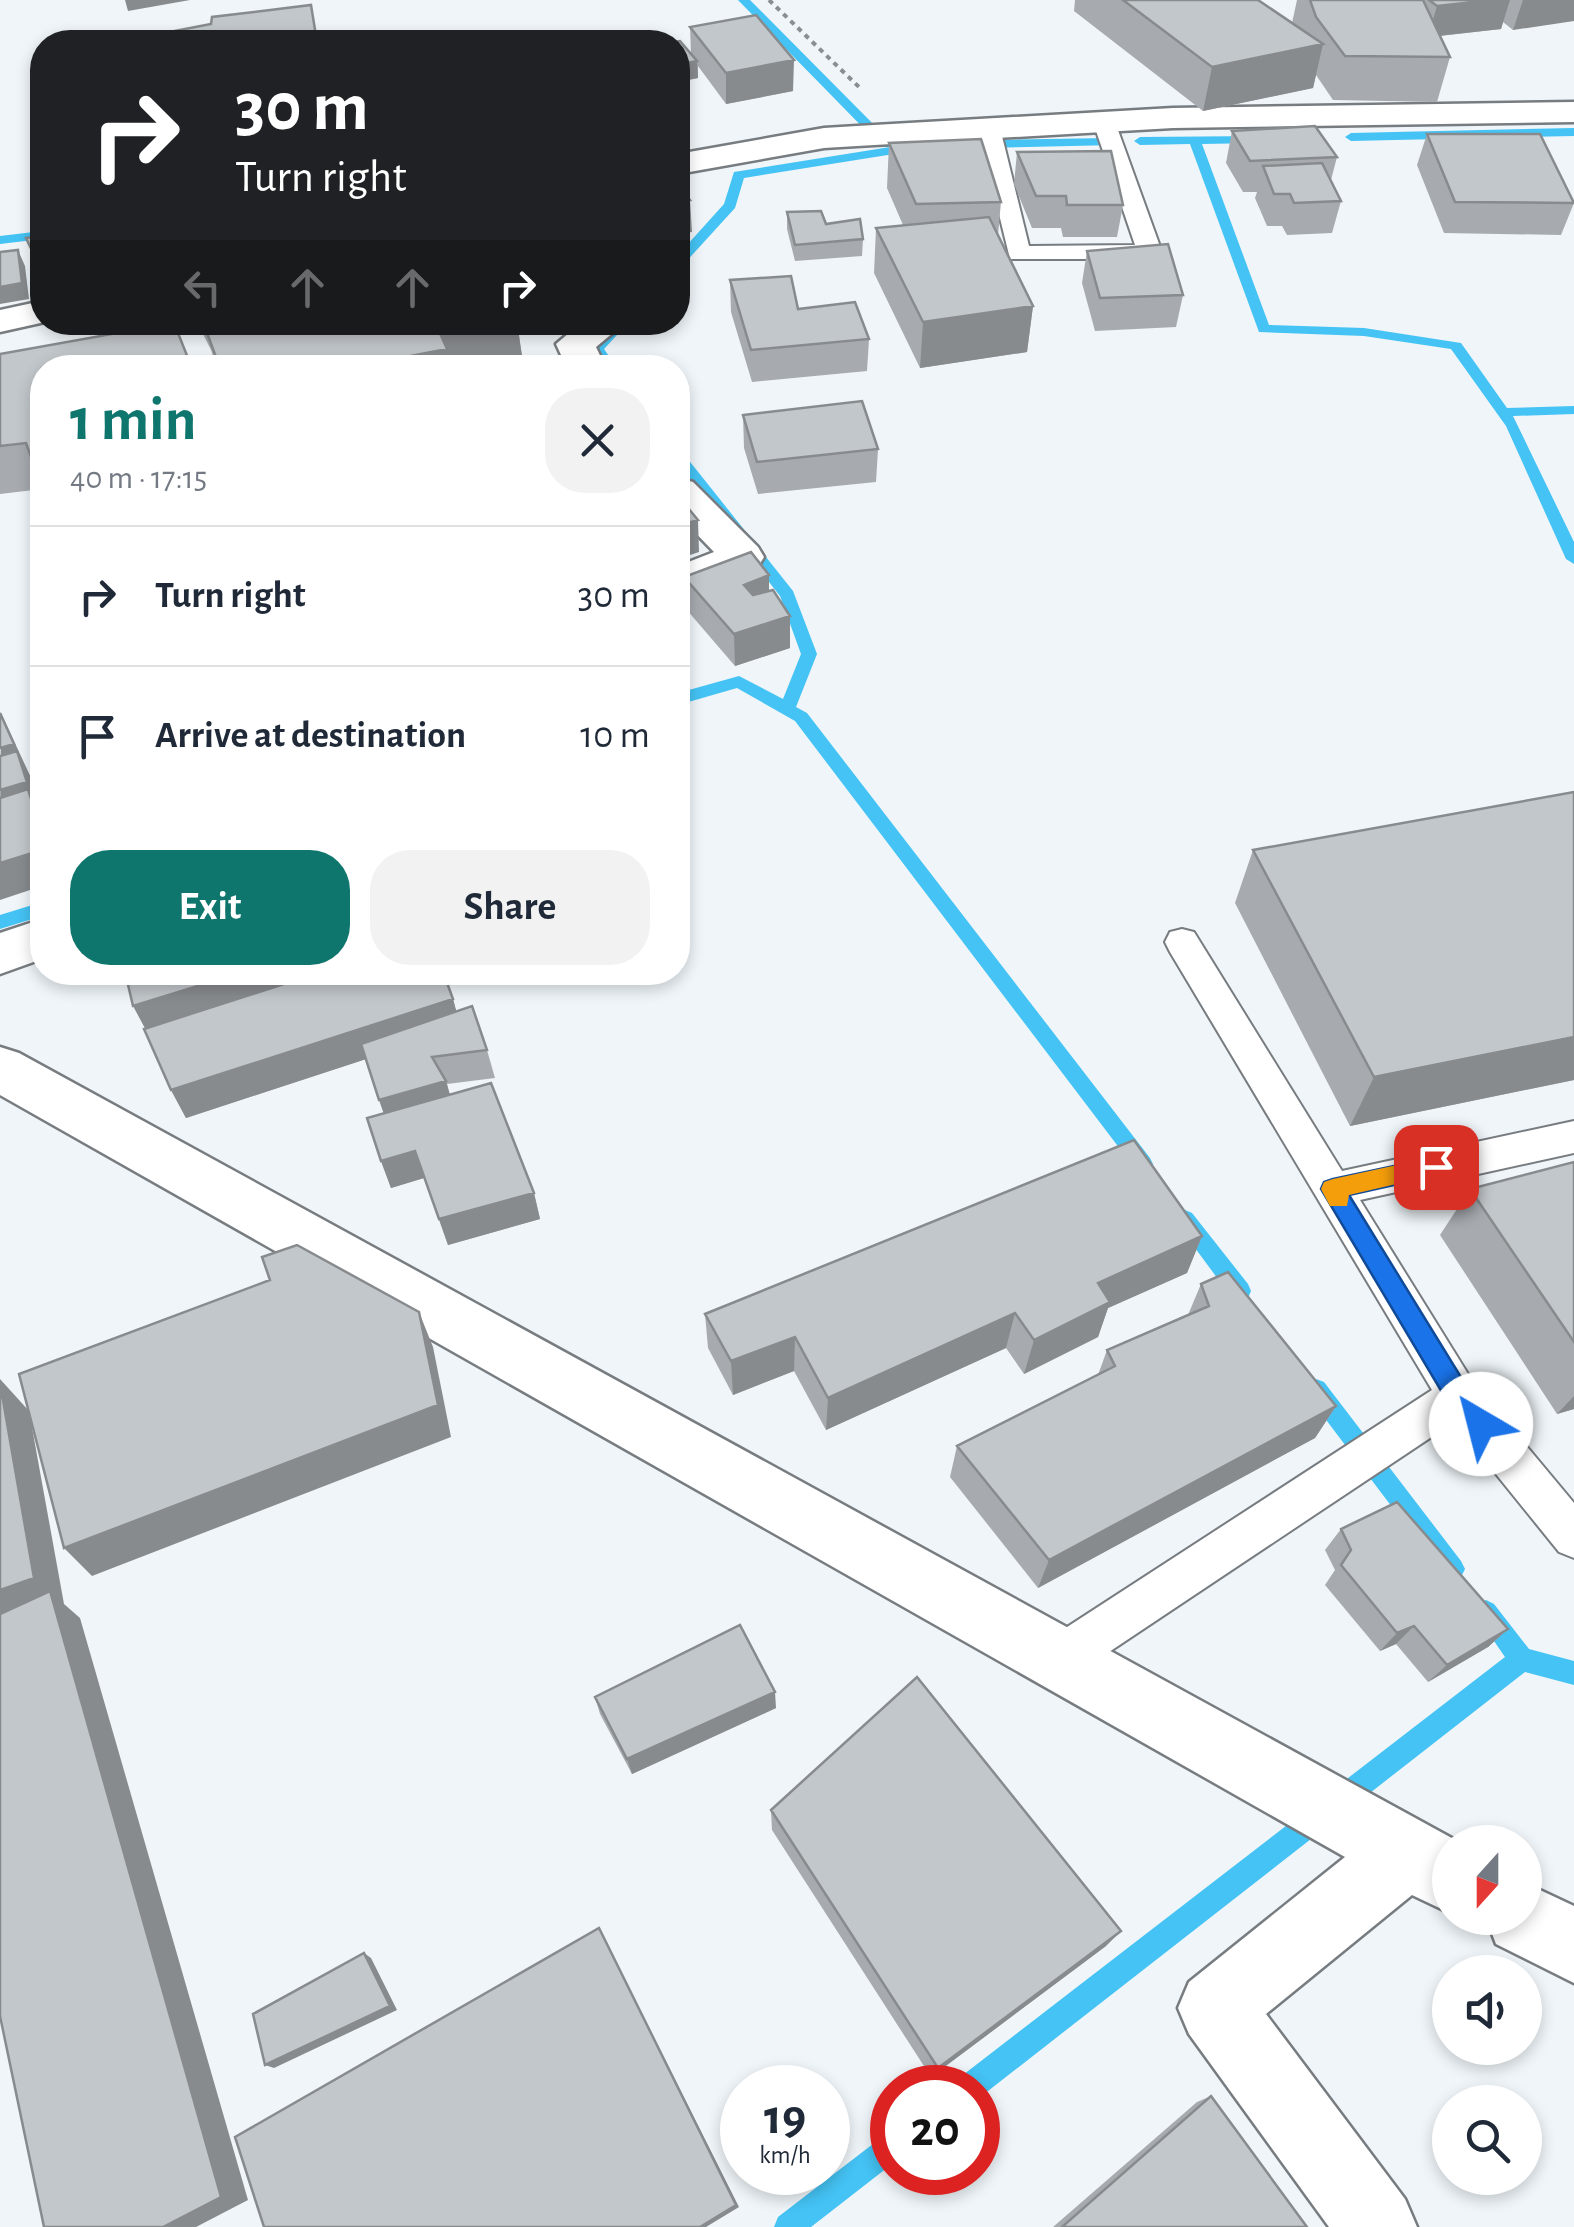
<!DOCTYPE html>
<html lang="en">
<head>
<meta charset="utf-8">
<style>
  body { margin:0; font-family:"Alegreya Sans",sans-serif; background:#f2f2f3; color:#1f2937; height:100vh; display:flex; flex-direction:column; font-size:38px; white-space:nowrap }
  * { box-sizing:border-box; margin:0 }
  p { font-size:32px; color:#747a83 }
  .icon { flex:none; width:55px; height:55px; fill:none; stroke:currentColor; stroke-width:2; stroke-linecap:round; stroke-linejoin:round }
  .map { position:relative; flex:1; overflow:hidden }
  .sheet { position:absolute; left:30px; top:355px; width:660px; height:630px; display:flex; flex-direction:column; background:#fff; border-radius:40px; box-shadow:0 5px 15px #0003 }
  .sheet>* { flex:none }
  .top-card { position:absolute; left:30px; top:30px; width:660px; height:305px; border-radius:40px; box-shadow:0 5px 15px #0003; background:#202124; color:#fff; overflow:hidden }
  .needle { width:65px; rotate:201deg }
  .tools { position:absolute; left:1432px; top:1825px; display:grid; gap:20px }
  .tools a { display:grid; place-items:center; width:110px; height:110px; border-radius:50%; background:#fff; box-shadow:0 5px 15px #0003; font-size:50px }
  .speed { position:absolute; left:720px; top:2065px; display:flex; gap:20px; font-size:50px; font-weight:700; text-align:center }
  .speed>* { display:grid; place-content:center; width:130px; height:130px; border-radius:50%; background:#fff; box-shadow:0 5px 15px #0003; line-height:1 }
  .speed small { font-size:25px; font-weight:400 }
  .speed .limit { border:15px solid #d22; background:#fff; color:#111 }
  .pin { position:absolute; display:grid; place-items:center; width:85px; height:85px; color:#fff; margin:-42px; border-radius:20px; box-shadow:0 5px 15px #0006 }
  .me { position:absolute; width:110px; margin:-55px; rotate:323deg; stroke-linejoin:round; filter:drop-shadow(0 0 8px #0008) }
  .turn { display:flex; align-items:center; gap:35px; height:210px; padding:0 40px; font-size:45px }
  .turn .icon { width:130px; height:130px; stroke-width:2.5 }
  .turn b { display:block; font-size:70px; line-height:85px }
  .lanes { display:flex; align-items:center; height:95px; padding:0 40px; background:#0003; justify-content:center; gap:50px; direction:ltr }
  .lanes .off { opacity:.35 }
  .round { display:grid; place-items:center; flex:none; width:105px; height:105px; border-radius:40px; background:#f2f2f3 }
  .headline { display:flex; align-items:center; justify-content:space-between; height:170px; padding:0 40px }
  h1 { font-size:60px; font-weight:600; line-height:75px; color:#0f766e }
  .action { display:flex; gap:20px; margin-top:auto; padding:20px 40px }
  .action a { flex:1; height:115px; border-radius:40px; background:#0f766e; color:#fff; font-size:40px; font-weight:600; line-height:115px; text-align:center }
  .action a+a { background:#f2f2f3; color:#1f2937 }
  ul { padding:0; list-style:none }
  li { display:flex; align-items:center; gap:30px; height:140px; padding:0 40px; border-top:2px solid #e0e1e3 }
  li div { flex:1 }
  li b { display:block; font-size:38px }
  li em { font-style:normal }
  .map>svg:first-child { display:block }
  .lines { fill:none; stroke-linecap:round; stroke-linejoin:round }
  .stream { fill:#44c3f4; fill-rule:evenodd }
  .service-casing { stroke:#777c80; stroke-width:4 }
  .minor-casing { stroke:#777c80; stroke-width:5 }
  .path { stroke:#8a8e91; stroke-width:4; stroke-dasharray:5 5; stroke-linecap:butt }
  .service { fill:#fff; fill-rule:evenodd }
  .minor { fill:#fff; fill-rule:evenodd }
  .wall { fill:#a7abaf }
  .shaded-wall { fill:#888b8e }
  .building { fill:#c2c7cb; stroke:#888b8e; stroke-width:2.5 }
  .route { fill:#1a73e8; stroke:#114b97; stroke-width:2.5 }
  .slow { fill:#f59e0b }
</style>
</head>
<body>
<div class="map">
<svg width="1574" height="2227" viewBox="0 0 1574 2227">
  <rect width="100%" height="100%" fill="#eff5f9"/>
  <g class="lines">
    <path class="stream" d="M 738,0 L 750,0 L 890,141 L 890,147 L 882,147 Z
      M 1574,128 L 1574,136 L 1351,141 L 1345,137 L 1351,133 Z
      M 1262,136 L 1262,142 L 1258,143 L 1202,144 L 1269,325 L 1364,328 L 1461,343 L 1507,408 L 1574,406 L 1574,414 L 1513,416 L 1574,542 L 1574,564 L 1566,559 L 1506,426 L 1451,349 L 1364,336 L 1259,332 L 1190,144 L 1140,145 L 1134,141 L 1140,137 Z
      M 1111,138 L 1115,139 L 1115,145 L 979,148 L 973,144 L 979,140 Z
      M 915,143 L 921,147 L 919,150 L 744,178 L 735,208 L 683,265 L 678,266 L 678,255 L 724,204 L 734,172 Z
      M 42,231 L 42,239 L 0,244 L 0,236 Z
      M 614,322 L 629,322 L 604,349 L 617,368 L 603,368 L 590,349 Z
      M 678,451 L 683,453 L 793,591 L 817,654 L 796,707 L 807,713 L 1150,1158 L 1153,1164 L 1150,1170 L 1143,1173 L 1136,1170 L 795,721 L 737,688 L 678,705 L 678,693 L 739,676 L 783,699 L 801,654 L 780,596 L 678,465 Z
      M 42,902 L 42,916 L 0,929 L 0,915 Z
      M 1185,1210 L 1192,1213 L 1248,1284 L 1251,1291 L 1248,1298 L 1240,1301 L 1232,1298 L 1178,1225 L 1175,1219 L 1178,1213 Z
      M 1316,1379 L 1324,1382 L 1461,1561 L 1465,1569 L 1461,1577 L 1453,1581 L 1445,1577 L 1308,1396 L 1305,1389 L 1308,1382 Z
      M 1486,1600 L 1494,1604 L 1529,1649 L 1574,1661 L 1574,1685 L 1525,1672 L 979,2098 L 978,2088 L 955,2088 L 959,2078 L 1505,1657 L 1474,1612 L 1478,1604 Z
      M 892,2133 L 892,2164 L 811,2227 L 774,2227 L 778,2217 L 882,2137 Z"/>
    <defs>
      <path id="service" d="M 1104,115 L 1115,122 L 1162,252 L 1150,259 L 1010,259 L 978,128 L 989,121 L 1000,128 L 1029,246 L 1135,245 L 1093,122 Z
        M 1182,929 L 1194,932 L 1342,1171 L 1574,1121 L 1574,1153 L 1360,1200 L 1473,1382 L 1574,1503 L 1574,1558 L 1559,1552 L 1454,1422 L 1076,1674 L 1060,1681 L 1044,1674 L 1037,1658 L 1044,1642 L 1432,1390 L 1170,952 L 1165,942 L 1170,932 Z"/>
      <path id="minor" d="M 1574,102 L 1574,122 L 1173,128 L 857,146 L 824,148 L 678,174 L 678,154 L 824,128 L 857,126 L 1173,108 Z
        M 42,301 L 45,322 L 0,332 L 0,310 Z
        M 582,322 L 626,322 L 596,347 L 606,368 L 567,368 L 556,344 Z
        M 678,478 L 693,482 L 758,547 L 764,557 L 758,567 L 678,595 L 678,566 L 714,552 L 678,515 Z
        M 42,919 L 42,959 L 0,974 L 0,933 Z
        M 0,1047 L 19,1053 L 1459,1842 L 1450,1842 L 1450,1913 L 1412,1895 L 1266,2014 L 1405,2199 L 1417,2227 L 1329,2227 L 1189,2034 L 1178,2008 L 1189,1982 L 1345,1857 L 0,1095 Z
        M 1525,1883 L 1574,1906 L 1574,1983 L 1496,1944 L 1486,1918 L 1525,1918 Z"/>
    </defs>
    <use href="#service" class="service-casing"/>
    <use href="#minor" class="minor-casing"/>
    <path class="path" d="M 769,0 L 861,89"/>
    <use href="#service" class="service"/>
    <use href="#minor" class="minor"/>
  </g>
  <path class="wall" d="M 1075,0 L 1258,0 L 1292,23 L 1297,0 L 1574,0 L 1513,30 L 1503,22 L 1501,29 L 1440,36 L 1450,57 L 1437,102 L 1333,100 L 1316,75 L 1313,88 L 1203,111 L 1074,11 Z
    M 690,27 L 793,91 L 726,104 L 698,66 L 698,78 L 678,82 L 678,42 L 691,54 Z
    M 1232,131 L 1337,157 L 1331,180 L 1341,201 L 1332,233 L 1287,235 L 1282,226 L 1267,226 L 1255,198 L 1257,192 L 1243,192 L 1226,163 Z
    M 1427,134 L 1574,203 L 1561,235 L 1444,233 L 1417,165 Z
    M 889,143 L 1001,202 L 998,235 L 1033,306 L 1027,352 L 920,368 L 874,273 L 876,228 L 903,225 L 887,188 Z
    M 1017,152 L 1123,205 L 1117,237 L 1063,237 L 1061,228 L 1032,228 L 1014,184 Z
    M 787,212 L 826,224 L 863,239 L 862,256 L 795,261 L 787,229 Z
    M 1087,251 L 1183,295 L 1176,327 L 1095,331 L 1082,283 Z
    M 730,280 L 869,339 L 867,371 L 752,382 L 731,312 Z
    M 197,322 L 329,322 L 330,325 L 334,324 L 334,322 L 538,322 L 539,324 L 518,329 L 522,356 L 450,366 L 450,368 L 217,368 L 211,350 Z
    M 154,328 L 42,368 L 42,489 L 0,494 L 0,354 Z
    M 743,415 L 878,449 L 876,482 L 758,494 L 744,448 Z
    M 684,577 L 769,591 L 790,616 L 790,648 L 735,666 L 686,609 Z
    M 1574,792 L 1574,1080 L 1350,1126 L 1235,903 L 1253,850 Z
    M 453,999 L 456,1011 L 487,1050 L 495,1078 L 447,1084 L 450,1095 L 534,1193 L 540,1219 L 448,1245 L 424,1178 L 391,1188 L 381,1161 L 384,1114 L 366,1059 L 186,1118 L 171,1090 Z
    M 1574,1162 L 1574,1409 L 1557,1414 L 1440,1235 L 1470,1189 Z
    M 1202,1236 L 1187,1273 L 1108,1308 L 1098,1337 L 1024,1374 L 1006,1348 L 826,1430 L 794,1371 L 733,1395 L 708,1348 L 705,1314 Z
    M 1201,1284 L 1336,1406 L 1315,1438 L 1038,1588 L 950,1477 L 957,1446 L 1098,1375 L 1107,1350 L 1188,1315 Z
    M 1341,1529 L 1508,1629 L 1488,1647 L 1428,1682 L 1396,1644 L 1380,1651 L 1325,1585 L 1335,1570 L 1325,1550 Z
    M 595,1697 L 776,1708 L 632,1774 L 600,1714 Z
    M 771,1810 L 1106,1946 L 931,2077 L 772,1830 Z
    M 1211,2096 L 1307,2227 L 1053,2227 L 1197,2102 Z"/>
  <path class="shaded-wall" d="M 125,0 L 190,0 L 128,11 Z
    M 1493,0 L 1510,0 L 1501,29 L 1428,37 L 1437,6 Z
    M 1523,0 L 1574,0 L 1574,21 L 1513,30 Z
    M 1323,44 L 1313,88 L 1203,111 L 1212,67 Z
    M 794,60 L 793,91 L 726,104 L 726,73 Z
    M 697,61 L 698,78 L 678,82 L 678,65 Z
    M 690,200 L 692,232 L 678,234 L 678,202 Z
    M 18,250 L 25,266 L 29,299 L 0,304 L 0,287 Z
    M 42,258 L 42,275 L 36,259 Z
    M 1033,306 L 1027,352 L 920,368 L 923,322 Z
    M 391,322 L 538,322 L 539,324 L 518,329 L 522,356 L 450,366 L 450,368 L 348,368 Z
    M 698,520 L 699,552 L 678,559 L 678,526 Z
    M 769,575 L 769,607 L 745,617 L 744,585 Z
    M 790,616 L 790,648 L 735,666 L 734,634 Z
    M 1,713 L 33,782 L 42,812 L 40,814 L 42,818 L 42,833 L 0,826 Z
    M 42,850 L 42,886 L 0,900 L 0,863 Z
    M 243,972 L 393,972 L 155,1047 L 133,1006 Z
    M 453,999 L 461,1028 L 186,1118 L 171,1090 Z
    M 1574,1037 L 1574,1080 L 1350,1126 L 1374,1077 Z
    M 446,1081 L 454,1110 L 389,1128 L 379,1100 Z
    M 415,1151 L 424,1178 L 391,1188 L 381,1161 Z
    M 534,1193 L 540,1219 L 448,1245 L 439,1219 Z
    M 1202,1236 L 1187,1273 L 1108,1308 L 1098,1337 L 1024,1374 L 1034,1340 L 1098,1283 Z
    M 419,1312 L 433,1347 L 451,1437 L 92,1576 L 64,1548 Z
    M 1015,1313 L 1006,1348 L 826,1430 L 828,1398 Z
    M 795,1337 L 794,1371 L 733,1395 L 731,1361 Z
    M 0,1379 L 29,1411 L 64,1604 L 80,1618 L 248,2200 L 196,2227 L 163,2227 L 0,1629 Z
    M 1574,1396 L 1574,1409 L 1557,1414 Z
    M 1336,1406 L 1315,1438 L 1038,1588 L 1049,1560 Z
    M 1414,1626 L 1396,1644 L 1380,1651 L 1397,1633 Z
    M 1508,1629 L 1488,1647 L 1428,1682 L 1447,1665 Z
    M 775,1692 L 776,1708 L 632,1774 L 627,1759 Z
    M 599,1928 L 739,2207 L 706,2227 L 700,2227 Z
    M 1121,1931 L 1106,1946 L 931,2077 L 938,2068 Z
    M 364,1953 L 371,1958 L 397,2010 L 274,2068 L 265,2065 Z"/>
  <path class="building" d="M 1123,0 L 1258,0 L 1323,44 L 1212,67 Z
    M 1310,0 L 1423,0 L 1450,57 L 1345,56 L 1316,17 Z
    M 1429,0 L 1493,0 L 1437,6 Z
    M 311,5 L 317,42 L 160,42 L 159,34 L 211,24 L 212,17 Z
    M 756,15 L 794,60 L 726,73 L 690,27 Z
    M 680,41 L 697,61 L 678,65 L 678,42 L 674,42 Z
    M 1315,126 L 1337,157 L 1250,161 L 1232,131 Z
    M 1427,134 L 1540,134 L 1574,203 L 1455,202 Z
    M 981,139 L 1001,202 L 916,204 L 889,143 Z
    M 1111,151 L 1123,205 L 1067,205 L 1066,196 L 1036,196 L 1017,152 Z
    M 1322,163 L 1341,201 L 1294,203 L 1290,194 L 1274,194 L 1263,166 Z
    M 678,184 L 690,200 L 678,202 Z
    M 821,211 L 826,224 L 860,219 L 863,239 L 795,245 L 787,212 Z
    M 989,217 L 1033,306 L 923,322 L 876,228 Z
    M 42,236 L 42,258 L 36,259 L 26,238 Z
    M 1168,244 L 1183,295 L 1100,298 L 1087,251 Z
    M 18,250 L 22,283 L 0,287 L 0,252 Z
    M 791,276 L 798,309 L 855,302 L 869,339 L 751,350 L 730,280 Z
    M 203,322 L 329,322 L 330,325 L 345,322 L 435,322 L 447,349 L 348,368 L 220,368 Z
    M 150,323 L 154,328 L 178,333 L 192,368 L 42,368 L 42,484 L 41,484 L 26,443 L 0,446 L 0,354 L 123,332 L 125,325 Z
    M 862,401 L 878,449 L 757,462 L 743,415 Z
    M 678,496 L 698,520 L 678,526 Z
    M 751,552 L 769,575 L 744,585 L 753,595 L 773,590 L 790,616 L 734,634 L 684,577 Z
    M 0,713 L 14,744 L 0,748 Z
    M 17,751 L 27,782 L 0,790 L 0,756 Z
    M 28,789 L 42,833 L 42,850 L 0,863 L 0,798 Z
    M 1574,792 L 1574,1037 L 1374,1077 L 1253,850 Z
    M 125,972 L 243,972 L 133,1006 Z
    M 321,972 L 443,972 L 453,999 L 171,1090 L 144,1029 Z
    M 472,1006 L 487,1050 L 432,1057 L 446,1081 L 379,1100 L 361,1044 Z
    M 491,1083 L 534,1193 L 439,1219 L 415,1151 L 381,1161 L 367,1118 Z
    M 1134,1140 L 1202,1236 L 1098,1283 L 1110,1302 L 1034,1340 L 1015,1313 L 828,1398 L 795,1337 L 731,1361 L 705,1314 Z
    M 1574,1162 L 1574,1342 L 1470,1189 Z
    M 297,1245 L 419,1312 L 438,1405 L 64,1548 L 19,1374 L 270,1280 L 262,1257 Z
    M 1228,1272 L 1336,1406 L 1049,1560 L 957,1446 L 1115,1366 L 1107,1350 L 1209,1306 L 1201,1284 Z
    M 0,1383 L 34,1578 L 0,1590 Z
    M 1397,1502 L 1508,1629 L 1447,1665 L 1414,1626 L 1397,1633 L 1341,1565 L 1351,1550 L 1341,1529 Z
    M 50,1591 L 221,2197 L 163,2227 L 44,2227 L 0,2016 L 0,1614 Z
    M 740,1625 L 775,1692 L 627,1759 L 595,1697 Z
    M 917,1677 L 1121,1931 L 938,2068 L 771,1810 Z
    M 599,1928 L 736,2205 L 700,2227 L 264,2227 L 235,2137 Z
    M 364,1953 L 390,2006 L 265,2065 L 253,2014 Z
    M 1211,2096 L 1307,2227 L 1062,2227 Z"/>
  <path class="route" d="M 1436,1157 L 1444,1160 L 1448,1167 L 1444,1174 L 1349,1195 L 1467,1387 L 1494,1424 L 1490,1432 L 1481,1436 L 1472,1432 L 1449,1404 L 1321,1189 L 1324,1182 L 1333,1179 Z"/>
  <path class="slow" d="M 1397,1165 L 1405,1168 L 1408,1175 L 1405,1182 L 1349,1195 L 1347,1206 L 1330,1206 L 1321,1189 L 1324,1182 L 1333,1179 Z"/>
</svg>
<div class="tools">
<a><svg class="needle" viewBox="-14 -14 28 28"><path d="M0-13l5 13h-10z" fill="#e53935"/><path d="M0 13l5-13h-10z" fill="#747a83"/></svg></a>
<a><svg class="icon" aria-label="sound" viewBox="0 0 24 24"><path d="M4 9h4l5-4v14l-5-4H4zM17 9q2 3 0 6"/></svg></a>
<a><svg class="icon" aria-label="search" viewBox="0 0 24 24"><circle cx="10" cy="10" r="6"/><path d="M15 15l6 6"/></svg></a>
</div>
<div class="speed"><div>19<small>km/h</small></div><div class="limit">20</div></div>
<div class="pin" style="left:1436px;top:1167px;background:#d93025"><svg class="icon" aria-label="arrive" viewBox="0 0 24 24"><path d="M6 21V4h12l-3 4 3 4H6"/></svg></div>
<svg class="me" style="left:1481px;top:1424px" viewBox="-20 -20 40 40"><circle r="19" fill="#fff"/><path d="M0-13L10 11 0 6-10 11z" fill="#1a73e8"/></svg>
<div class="top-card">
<div class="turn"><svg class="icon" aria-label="right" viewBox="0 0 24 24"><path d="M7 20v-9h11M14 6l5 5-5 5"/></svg><div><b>30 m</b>Turn right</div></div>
<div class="lanes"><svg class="icon off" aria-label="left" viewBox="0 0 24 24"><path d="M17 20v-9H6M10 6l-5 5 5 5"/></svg><svg class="icon off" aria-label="ahead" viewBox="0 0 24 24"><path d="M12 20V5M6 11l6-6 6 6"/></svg><svg class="icon off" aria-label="ahead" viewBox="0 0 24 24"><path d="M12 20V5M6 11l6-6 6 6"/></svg><svg class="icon" aria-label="right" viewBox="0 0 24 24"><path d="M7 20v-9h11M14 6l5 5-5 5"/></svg></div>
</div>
<section class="sheet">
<div class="headline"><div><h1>1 min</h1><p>40 m · 17:15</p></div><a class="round"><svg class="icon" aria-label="close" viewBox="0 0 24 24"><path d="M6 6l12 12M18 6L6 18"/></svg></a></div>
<ul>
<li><svg class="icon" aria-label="right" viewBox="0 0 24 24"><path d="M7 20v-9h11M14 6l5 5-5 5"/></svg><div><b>Turn right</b></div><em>30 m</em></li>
<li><svg class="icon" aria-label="arrive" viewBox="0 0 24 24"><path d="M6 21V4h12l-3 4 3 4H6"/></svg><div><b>Arrive at destination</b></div><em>10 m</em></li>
</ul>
<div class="action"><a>Exit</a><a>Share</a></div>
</section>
</div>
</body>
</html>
